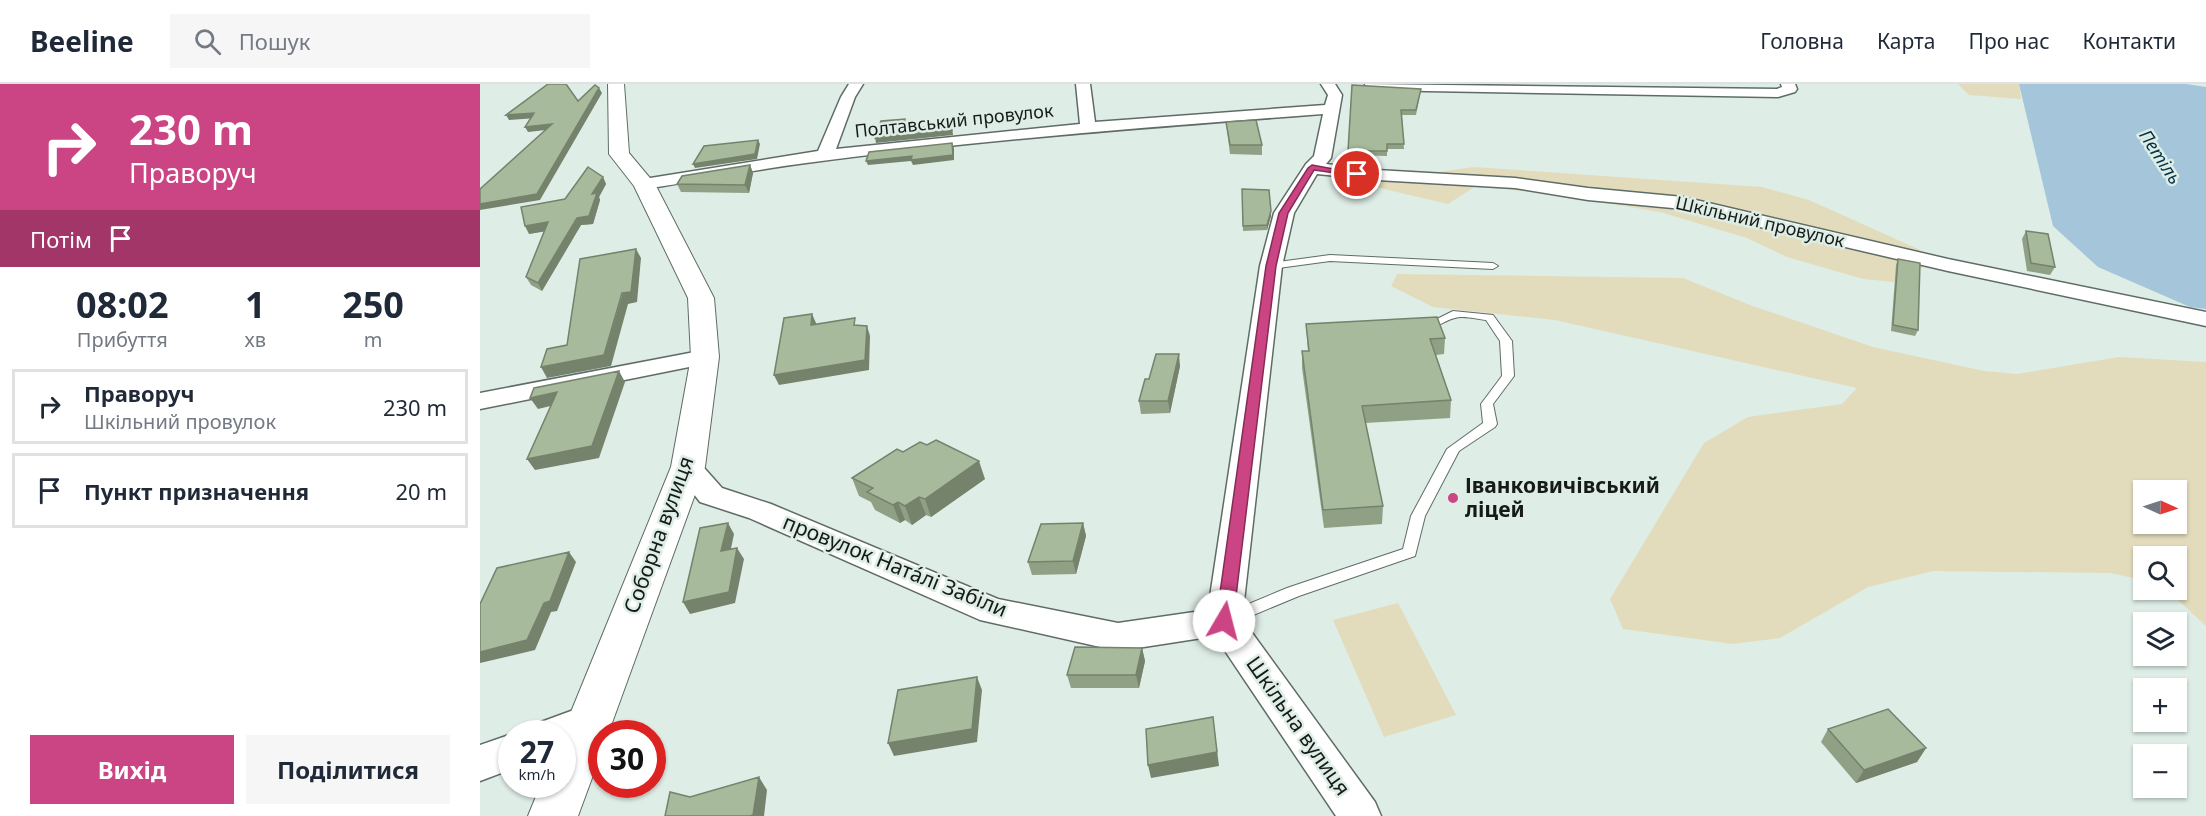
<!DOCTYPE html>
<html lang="uk">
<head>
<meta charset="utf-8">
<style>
  body { margin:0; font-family:"Noto Sans",sans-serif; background:#f6f6f7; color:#1f2937; height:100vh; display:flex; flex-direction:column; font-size:22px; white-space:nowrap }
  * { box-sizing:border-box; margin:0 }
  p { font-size:20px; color:#747a83 }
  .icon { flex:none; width:33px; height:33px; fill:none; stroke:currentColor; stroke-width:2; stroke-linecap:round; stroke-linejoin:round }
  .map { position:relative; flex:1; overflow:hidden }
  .sheet { display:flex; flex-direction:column; background:#fff; width:480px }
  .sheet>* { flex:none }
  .guide { background:#cb4483; color:#fff; overflow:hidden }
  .needle { width:39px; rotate:93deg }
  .controls { position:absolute; left:1653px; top:396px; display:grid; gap:12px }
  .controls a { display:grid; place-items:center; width:54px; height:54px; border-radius:0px; background:#fff; box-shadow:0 2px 4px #0004; font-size:30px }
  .speed { position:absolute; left:18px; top:636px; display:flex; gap:12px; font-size:30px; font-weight:700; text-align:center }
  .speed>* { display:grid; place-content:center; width:78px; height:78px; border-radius:50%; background:#fff; box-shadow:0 2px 4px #0004; line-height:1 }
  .speed small { font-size:15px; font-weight:400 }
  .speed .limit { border:9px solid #d22; background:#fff; color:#111 }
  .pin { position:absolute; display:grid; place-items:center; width:51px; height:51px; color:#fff; margin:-26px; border:3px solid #fff; border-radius:50%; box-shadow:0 2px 6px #0007 }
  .me { position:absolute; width:66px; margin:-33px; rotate:8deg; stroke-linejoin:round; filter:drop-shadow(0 0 4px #0008) }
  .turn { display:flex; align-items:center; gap:21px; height:126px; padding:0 30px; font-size:27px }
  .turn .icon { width:78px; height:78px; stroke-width:2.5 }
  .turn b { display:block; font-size:42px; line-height:51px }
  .then { display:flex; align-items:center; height:57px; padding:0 30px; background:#0003; gap:12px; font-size:22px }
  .eta { display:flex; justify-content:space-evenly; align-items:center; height:102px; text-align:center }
  .eta b { font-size:36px; font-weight:700; line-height:42px }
  .button { display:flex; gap:12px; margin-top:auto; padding:12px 30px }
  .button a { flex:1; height:69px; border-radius:0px; background:#cb4483; color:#fff; font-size:24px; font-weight:700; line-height:69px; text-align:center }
  .button a+a { background:#f6f6f7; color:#1f2937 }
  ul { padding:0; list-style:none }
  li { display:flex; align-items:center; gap:18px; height:75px; margin:0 12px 9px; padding:0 18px; border:3px solid #e0e1e3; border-radius:0px }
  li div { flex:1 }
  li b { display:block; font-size:22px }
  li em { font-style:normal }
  header { display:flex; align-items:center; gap:36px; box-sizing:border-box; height:84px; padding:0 30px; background:#fff; border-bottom:2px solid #e0e1e3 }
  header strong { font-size:28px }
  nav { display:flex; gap:33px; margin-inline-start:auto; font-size:21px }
  .search { width:420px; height:54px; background:#f6f6f7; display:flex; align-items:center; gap:15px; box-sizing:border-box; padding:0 21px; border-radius:0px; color:#747a83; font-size:22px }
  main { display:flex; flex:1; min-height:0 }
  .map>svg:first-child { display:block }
  .green { fill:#e2dcbc; fill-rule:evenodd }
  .water { fill:#a4c5da }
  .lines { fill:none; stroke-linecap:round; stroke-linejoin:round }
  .lane-casing { stroke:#5f6c66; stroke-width:2 }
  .street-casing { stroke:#5f6c66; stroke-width:3 }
  .secondary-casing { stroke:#5f6c66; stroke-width:2 }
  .lane { fill:#fff; fill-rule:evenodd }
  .street { fill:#fff; fill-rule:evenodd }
  .secondary { fill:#fff; fill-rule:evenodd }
  .wall { fill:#90a085 }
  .shaded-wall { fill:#75826c }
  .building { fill:#a7ba9b; stroke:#75826c; stroke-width:1.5 }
  .route { fill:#cb4483; stroke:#842c55; stroke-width:1.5 }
  .poi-dot { fill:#cb4483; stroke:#deede6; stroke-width:2 }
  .labels { text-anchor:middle; stroke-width:5; stroke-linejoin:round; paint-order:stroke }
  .far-street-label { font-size:18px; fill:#161b18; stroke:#deede6 }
  .far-water-label { font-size:18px; font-style:italic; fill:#053349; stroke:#deede6 }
  .poi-label { font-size:21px; font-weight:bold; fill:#161b18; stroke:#deede6; text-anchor:start }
  .street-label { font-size:21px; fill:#161b18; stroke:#deede6 }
</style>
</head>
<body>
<header>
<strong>Beeline</strong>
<div class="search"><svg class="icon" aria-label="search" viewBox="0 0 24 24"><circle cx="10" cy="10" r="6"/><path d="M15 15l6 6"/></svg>Пошук</div>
<nav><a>Головна</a><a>Карта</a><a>Про нас</a><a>Контакти</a></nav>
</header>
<main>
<section class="sheet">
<div class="guide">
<div class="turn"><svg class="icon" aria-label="right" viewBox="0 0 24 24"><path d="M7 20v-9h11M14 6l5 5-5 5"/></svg><div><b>230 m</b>Праворуч</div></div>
<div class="then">Потім<svg class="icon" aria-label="arrive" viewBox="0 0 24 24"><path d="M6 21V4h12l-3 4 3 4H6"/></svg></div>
</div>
<div class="eta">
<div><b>08:02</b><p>Прибуття</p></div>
<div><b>1</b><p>хв</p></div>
<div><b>250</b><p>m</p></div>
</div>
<ul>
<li><svg class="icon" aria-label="right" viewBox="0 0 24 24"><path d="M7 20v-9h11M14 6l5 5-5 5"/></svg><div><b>Праворуч</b><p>Шкільний провулок</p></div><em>230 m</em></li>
<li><svg class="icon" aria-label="arrive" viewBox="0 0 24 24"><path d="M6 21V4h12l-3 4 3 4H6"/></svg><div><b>Пункт призначення</b></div><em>20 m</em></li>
</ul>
<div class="button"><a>Вихід</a><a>Поділитися</a></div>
</section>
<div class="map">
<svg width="1726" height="732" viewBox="0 0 1726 732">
  <rect width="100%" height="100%" fill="#deede6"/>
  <path class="green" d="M 1478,0 L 1539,0 L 1541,15 L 1489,11 Z
    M 994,83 L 1282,103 L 1329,116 L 1438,165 L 1452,175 L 1443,183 L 1414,198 L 1383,195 L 1307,173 L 1267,154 L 1180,128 L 1078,111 L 996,102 L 968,120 L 887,101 L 875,94 L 917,94 Z
    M 917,190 L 1203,194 L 1270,221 L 1393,263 L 1504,287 L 1537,290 L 1639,273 L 1726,278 L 1726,542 L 1687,506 L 1696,506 L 1696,472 L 1664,472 L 1663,496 L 1630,489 L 1453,487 L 1388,503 L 1300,554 L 1253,560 L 1143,545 L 1130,515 L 1224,359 L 1268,333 L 1362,320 L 1377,304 L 1075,236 L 953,223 L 911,202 ZM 1664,406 L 1696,406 L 1696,440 L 1664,440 Z
    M 918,519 L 976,631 L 904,653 L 853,536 Z"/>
  <path class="water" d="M 1539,0 L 1706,0 L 1726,3 L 1726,225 L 1710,223 L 1618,183 L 1573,142 Z"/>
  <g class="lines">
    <defs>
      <path id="lane" d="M 850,171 L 1013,179 L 1018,182 L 1013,185 L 850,177 L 791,185 L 786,182 L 791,179 Z
        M 973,227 L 1013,231 L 1032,257 L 1034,292 L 1013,320 L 1017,340 L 1015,343 L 979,367 L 945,432 L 935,472 L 819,512 L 752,540 L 746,542 L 740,540 L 738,536 L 740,532 L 807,504 L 923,465 L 931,432 L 967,365 L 1003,339 L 1001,320 L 1022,292 L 1020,257 L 1006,236 C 997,235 983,231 975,234 C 964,236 951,250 937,239 L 943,236 L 957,235 Z"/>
      <path id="street" d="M 369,0 L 383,0 L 375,13 L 356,65 L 600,40 L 596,0 L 610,0 L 615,38 L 845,21 L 848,11 L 841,0 L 855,0 L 862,11 L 851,74 L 846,80 L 897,86 L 1035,94 L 1108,104 L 1203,113 L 1468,175 L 1726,228 L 1726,242 L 1468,187 L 1203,125 L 1108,116 L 1035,104 L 897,96 L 837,90 L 814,129 L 802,182 L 762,535 L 895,718 L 901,732 L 856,732 L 735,552 L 638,567 L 500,536 L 269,434 L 220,418 L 193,383 L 198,377 L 208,374 L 218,377 L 242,404 L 291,420 L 518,515 L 638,539 L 728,526 L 780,182 L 794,129 L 826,80 L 834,72 L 843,30 C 671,43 498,56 326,79 C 272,86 218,97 164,105 L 158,104 L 155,100 L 158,96 L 164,95 L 338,67 L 361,13 Z
        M 885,0 L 1297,5 L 1302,3 L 1301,0 L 1315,0 L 1317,5 L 1315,8 L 1298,13 L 891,6 L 886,5 Z
        M 225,266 L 234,268 L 237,273 L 234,278 L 0,325 L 0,309 Z
        M 110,620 L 124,624 L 129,636 L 124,648 L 82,664 L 82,650 L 55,650 L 61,638 Z
        M 32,650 L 32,685 L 0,697 L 0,661 Z"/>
      <path id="secondary" d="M 128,0 L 144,0 L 149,69 L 175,100 L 234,214 L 239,273 L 225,383 L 128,650 L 122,650 L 122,667 L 98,732 L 48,732 L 61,700 L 82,700 L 82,650 L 191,383 L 211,273 L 208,214 L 154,102 L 129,70 Z"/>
    </defs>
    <use href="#lane" class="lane-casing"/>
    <use href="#street" class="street-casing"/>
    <use href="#secondary" class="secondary-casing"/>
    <use href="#lane" class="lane"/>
    <use href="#street" class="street"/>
    <use href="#secondary" class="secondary"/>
  </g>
  <path class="wall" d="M 872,1 L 941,5 L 936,31 L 922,31 L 924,65 L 907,65 L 907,72 L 868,71 Z
    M 746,38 L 782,61 L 782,71 L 750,70 Z
    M 270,81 L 273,89 L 269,109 L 201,108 L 197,100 Z
    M 123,93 L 126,100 L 119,113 L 120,116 L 113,140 L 101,141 L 62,207 L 51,201 L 46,193 L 65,147 L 49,150 L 85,115 Z
    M 762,105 L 791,132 L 787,146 L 763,147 Z
    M 1546,147 L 1575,183 L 1570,191 L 1547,187 L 1542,155 Z
    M 1418,175 L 1438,246 L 1435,252 L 1411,247 L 1416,181 Z
    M 826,240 L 965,254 L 964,270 L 956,271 L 971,316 L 970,334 L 885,339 L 903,422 L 902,440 L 844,444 L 822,284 L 822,267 L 828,267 Z
    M 700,282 L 690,329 L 661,330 L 659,317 L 669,295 Z
    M 423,368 L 505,395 L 451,433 L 446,431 L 432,441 L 425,436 L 420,439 L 395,426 L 391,418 L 379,412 L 372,394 Z
    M 603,439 L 606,452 L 596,490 L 552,491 L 548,478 Z
    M 662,564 L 665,577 L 659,604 L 591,604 L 587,591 Z
    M 1348,645 L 1446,664 L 1437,678 L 1376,699 L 1341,658 Z"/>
  <path class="shaded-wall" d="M 119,4 L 122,9 L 60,116 L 0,126 L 0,120 Z
    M 54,29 L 57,34 L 29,36 L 26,31 Z
    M 425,35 L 426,40 L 424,49 L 422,44 Z
    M 72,40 L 75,45 L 48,48 L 45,43 Z
    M 472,42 L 473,51 L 396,59 L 395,54 Z
    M 278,56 L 280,60 L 277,75 L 215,84 L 213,80 Z
    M 472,59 L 474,64 L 474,76 L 433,81 L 431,77 L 388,81 L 386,77 Z
    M 270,81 L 273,89 L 269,109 L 265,101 Z
    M 123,93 L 126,100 L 119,113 L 120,116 L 113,140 L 101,141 L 62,207 L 58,199 Z
    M 791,127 L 791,132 L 787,146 L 787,141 Z
    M 68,138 L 73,146 L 49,150 L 45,142 Z
    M 156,165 L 161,174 L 157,218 L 148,220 L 131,282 L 67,294 L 61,283 L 124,271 Z
    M 332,230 L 336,239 L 335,251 L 331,241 Z
    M 387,242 L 390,252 L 389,286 L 299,301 L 294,291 Z
    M 699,270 L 700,282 L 690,329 L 688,317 Z
    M 139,287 L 145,298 L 119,374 L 55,386 L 47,375 Z
    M 77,308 L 83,319 L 58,325 L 50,314 Z
    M 499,377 L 505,395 L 451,433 L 445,415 Z
    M 439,413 L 446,431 L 432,441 L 425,422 Z
    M 418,418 L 425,436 L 420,439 L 413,421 Z
    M 248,439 L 254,450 L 248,479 L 241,467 Z
    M 603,439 L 606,452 L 596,490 L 593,477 Z
    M 257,464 L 264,475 L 255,519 L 210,530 L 203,518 Z
    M 89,468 L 96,478 L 77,527 L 71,528 L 55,566 L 0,579 L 0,568 L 64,519 Z
    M 662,564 L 665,577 L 659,604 L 656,591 Z
    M 497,593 L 502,606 L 497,658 L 414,672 L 408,659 Z
    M 733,633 L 739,682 L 671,694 L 668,681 Z
    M 1446,664 L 1437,678 L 1376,699 L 1384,686 Z
    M 279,693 L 287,706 L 284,732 L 270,732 Z"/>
  <path class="building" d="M 68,0 L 86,0 L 98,17 L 115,1 L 119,4 L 57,110 L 0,120 L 0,105 L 72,40 L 45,43 L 54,29 L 26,31 Z
    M 872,1 L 941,5 L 936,26 L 921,26 L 924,60 L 907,60 L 907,67 L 868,67 Z
    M 425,35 L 422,44 L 472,42 L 472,46 L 395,54 L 401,37 Z
    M 776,36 L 782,61 L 750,61 L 746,38 Z
    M 278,56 L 275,70 L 213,80 L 224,62 Z
    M 472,59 L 473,71 L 431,76 L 432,72 L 386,77 L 389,68 Z
    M 270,81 L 265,101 L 197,100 L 202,92 Z
    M 108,83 L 123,93 L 112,110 L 117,109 L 109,132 L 97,134 L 58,199 L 46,193 L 68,138 L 45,142 L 41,123 L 85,115 Z
    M 762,105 L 789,106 L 791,127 L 787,141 L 763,142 Z
    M 1546,147 L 1568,150 L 1575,183 L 1551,179 Z
    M 156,165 L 151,208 L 142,209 L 124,271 L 61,283 L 67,265 L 87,261 L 100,175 Z
    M 1418,175 L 1440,179 L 1438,246 L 1413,241 Z
    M 332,230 L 331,241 L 375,234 L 374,241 L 387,242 L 385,276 L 294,291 L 304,234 Z
    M 957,233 L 965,254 L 950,255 L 971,316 L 882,322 L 903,422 L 843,426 L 822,267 L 829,267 L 826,240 Z
    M 676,270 L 699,270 L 688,317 L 659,317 L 665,295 L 669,295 Z
    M 139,287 L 112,362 L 47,375 L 77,308 L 50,314 L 54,304 Z
    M 456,356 L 499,377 L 445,415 L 439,413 L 425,422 L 418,418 L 413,421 L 387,408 L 393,404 L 372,394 L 417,365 L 423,368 L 440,358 L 447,361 Z
    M 248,439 L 241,467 L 257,464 L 249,508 L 203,518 L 220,444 Z
    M 603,439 L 593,477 L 548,478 L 561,440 Z
    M 89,468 L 70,517 L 64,519 L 47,556 L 0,568 L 0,520 L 17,484 Z
    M 595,563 L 662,564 L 656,591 L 587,591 Z
    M 497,593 L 492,645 L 408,659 L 418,606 Z
    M 1408,625 L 1446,664 L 1384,686 L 1348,645 Z
    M 733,633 L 737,668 L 668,681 L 666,645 Z
    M 279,693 L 273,731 L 270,732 L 185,732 L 190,708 L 210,713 Z"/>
  <path class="route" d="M 832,81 L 881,90 L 877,92 L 834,86 L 808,129 L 796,182 L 753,537 L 750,541 L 744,543 L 738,541 L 736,537 L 786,182 L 799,129 L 828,84 Z"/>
  <circle class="poi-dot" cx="973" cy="414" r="6"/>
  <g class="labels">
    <g class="far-street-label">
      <text transform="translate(474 37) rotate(-6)" y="6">Полтавський провулок</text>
      <text transform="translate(1280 138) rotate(13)" y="6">Шкільний провулок</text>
    </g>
    <g class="far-water-label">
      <text transform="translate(1680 73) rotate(57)" y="6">Петіль</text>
    </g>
    <g class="poi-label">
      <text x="985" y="409">Іванковичівський<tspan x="985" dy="24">ліцей</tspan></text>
    </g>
    <g class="street-label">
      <text transform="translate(179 451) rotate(-70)" y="7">Соборна вулиця</text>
      <text transform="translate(415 482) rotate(22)" y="7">провулок Ната́лі Забіли</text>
      <text transform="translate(818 642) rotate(55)" y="7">Шкільна вулиця</text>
    </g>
  </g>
</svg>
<div class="controls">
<a><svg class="needle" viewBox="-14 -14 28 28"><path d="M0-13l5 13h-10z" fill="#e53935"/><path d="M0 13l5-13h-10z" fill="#747a83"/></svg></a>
<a><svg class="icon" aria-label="search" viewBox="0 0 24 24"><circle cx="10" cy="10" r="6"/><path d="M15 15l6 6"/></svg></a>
<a><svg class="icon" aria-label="layers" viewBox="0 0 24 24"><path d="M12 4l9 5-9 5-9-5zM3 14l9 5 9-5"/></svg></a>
<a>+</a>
<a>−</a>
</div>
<div class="speed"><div>27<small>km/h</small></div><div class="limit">30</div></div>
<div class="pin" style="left:877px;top:90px;background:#d93025"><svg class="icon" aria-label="arrive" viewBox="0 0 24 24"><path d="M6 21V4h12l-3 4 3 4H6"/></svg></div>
<svg class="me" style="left:744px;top:537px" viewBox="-20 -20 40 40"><circle r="19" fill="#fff"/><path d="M0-13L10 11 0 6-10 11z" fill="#cb4483"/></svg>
</div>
</main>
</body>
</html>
